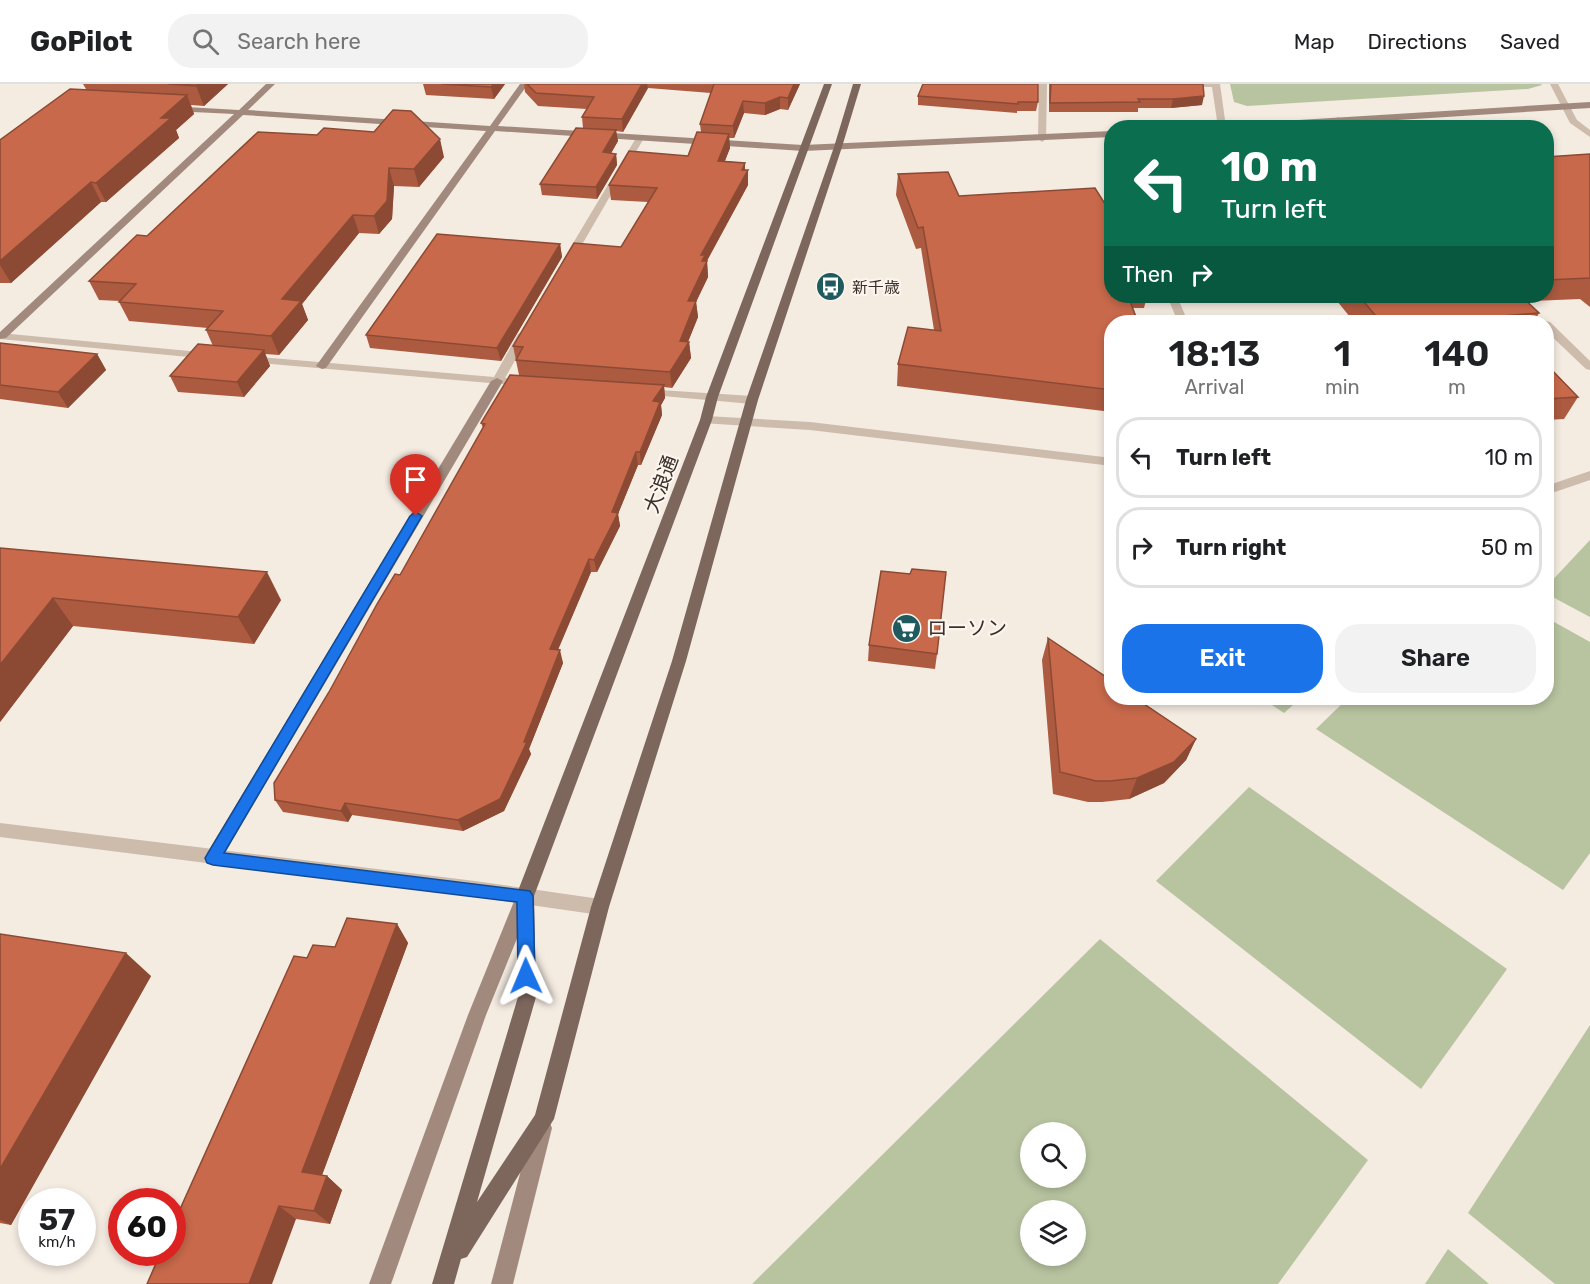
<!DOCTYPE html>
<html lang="en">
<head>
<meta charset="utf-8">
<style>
  body { margin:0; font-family:Rubik,"Noto Sans JP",sans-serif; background:#f2f2f2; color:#202124; height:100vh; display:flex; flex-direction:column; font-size:22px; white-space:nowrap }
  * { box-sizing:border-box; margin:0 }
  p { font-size:20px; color:#757577 }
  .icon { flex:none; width:33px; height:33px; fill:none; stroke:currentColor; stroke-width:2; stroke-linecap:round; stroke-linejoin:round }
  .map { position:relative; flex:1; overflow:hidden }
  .sheet { position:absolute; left:1104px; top:231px; width:450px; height:390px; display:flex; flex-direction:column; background:#fff; border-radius:24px; box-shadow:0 3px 9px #0003 }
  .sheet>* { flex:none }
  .guide { position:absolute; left:1104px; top:36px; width:450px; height:183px; border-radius:24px; box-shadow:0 3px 9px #0003; background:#0b6e4f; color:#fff; overflow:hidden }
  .controls { position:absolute; left:1020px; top:1038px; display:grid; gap:12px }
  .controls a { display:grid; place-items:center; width:66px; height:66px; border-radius:50%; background:#fff; box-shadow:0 3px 9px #0003; font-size:30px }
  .speed { position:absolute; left:18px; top:1104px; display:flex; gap:12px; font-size:30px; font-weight:700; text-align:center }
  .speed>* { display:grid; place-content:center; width:78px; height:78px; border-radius:50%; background:#fff; box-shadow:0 3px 9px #0003; line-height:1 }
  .speed small { font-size:15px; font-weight:400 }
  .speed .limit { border:9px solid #d22; background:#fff; color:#111 }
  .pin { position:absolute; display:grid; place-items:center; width:51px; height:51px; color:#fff; margin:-62px -26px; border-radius:50% 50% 50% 0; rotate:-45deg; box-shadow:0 0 6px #0007 }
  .pin .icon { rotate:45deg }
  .me { position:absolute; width:66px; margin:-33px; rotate:359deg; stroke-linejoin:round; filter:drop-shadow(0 0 4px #0008) }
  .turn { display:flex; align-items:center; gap:21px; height:126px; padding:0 18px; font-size:27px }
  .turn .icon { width:78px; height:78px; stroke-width:2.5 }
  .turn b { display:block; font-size:42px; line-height:51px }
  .then { display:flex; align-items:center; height:57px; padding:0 18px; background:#0003; gap:12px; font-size:22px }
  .eta { display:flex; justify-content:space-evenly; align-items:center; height:102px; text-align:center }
  .eta b { font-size:36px; font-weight:600; line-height:42px }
  .action { display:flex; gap:12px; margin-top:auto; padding:12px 18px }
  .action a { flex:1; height:69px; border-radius:24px; background:#1a73e8; color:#fff; font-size:24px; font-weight:600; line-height:69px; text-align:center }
  .action a+a { background:#f2f2f2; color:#202124 }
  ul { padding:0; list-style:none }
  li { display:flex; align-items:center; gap:18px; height:81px; margin:0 12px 9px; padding:0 6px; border:3px solid #e0e0e0; border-radius:24px }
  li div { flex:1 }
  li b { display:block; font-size:22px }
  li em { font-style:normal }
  header { display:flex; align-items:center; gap:36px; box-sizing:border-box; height:84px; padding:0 30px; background:#fff; border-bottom:2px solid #e0e0e0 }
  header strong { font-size:28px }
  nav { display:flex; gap:33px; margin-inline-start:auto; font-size:21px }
  .search { width:420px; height:54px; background:#f2f2f2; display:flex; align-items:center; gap:15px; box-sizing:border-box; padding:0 21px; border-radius:24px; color:#757577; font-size:22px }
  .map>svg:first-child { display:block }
  .green { fill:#b8c4a0; fill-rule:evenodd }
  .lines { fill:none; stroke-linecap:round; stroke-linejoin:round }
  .street { fill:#cdbbac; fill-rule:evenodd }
  .secondary { fill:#a18a7d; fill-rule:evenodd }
  .primary { fill:#7d675c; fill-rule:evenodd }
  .wall { fill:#ac5a40 }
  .shaded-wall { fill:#8c4a34 }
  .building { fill:#c8694b; stroke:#8c4a34; stroke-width:1.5 }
  .route { fill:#1a73e8; stroke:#114b97; stroke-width:1.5 }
  .labels { text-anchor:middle; stroke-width:4.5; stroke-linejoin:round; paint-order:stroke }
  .far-poi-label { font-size:16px; fill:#3b302b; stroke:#fbf5ee; text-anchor:start }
  .street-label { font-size:20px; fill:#3b302b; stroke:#fbf5ee }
  .poi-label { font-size:20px; fill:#3b302b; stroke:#fbf5ee; text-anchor:start }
</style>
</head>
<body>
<header>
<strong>GoPilot</strong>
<div class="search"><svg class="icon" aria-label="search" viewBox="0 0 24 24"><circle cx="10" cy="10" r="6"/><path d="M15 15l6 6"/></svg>Search here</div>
<nav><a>Map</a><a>Directions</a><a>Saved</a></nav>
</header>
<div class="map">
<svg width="1590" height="1200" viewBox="0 0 1590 1200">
  <rect width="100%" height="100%" fill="#f4ebe1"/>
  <path class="green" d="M 1230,0 L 1541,0 L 1542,1 L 1528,5 L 1247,22 L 1234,18 Z
    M 1590,456 L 1590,533 L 1547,510 L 1546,503 Z
    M 1547,534 L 1590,558 L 1590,769 L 1563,806 L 1316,645 L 1348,614 L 1546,614 Z
    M 1261,614 L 1301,614 L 1284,629 Z
    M 1249,703 L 1507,885 L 1421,1005 L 1156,797 Z
    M 1100,855 L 1368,1076 L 1278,1200 L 752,1200 ZM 1076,1048 L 1076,1094 L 1030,1094 L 1030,1048 ZM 1076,1126 L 1076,1172 L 1030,1172 L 1030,1126 Z
    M 1590,941 L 1590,1200 L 1555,1200 L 1468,1129 Z
    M 1448,1165 L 1489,1200 L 1425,1200 Z"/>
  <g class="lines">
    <path class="street" d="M 1039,0 L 1047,0 L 1046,55 L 1042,58 L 1038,55 Z
      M 1140,0 L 1220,0 L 1226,43 L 1218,43 L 1212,3 L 1144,2 Z
      M 1550,0 L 1558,0 L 1577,36 L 1590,46 L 1590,53 L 1570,39 Z
      M 1338,33 L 1350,44 L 1341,44 L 1334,36 Z
      M 1104,49 L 1111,51 L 1112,66 L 1108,63 Z
      M 640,51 L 644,54 L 573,176 L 564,178 L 563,176 L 636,54 Z
      M 1167,212 L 1177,212 L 1188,238 L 1178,238 Z
      M 1546,237 L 1550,238 L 1590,277 L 1590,286 L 1586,285 L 1546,247 L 1546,238 L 1542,238 Z
      M 524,247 L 530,250 L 505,294 L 528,297 L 528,301 L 524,302 L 249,278 L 243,275 L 249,272 L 494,293 L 518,250 Z
      M 0,249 L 210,269 L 216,272 L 210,275 L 0,255 Z
      M 644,305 L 752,312 L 758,316 L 752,320 L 640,310 L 638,308 Z
      M 706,332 L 810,338 L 1112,374 L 1112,382 L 810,346 L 702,339 L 700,336 Z
      M 1590,387 L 1590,396 L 1546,411 L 1546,402 Z
      M 0,739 L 475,797 L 600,815 L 606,817 L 609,823 L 606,829 L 600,831 L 475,813 L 0,753 Z"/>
    <path class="secondary" d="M 266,0 L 275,0 L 248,26 L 490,42 L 520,0 L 528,0 L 498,42 L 803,61 L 1112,47 L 1112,53 L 803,67 L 495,47 L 326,284 L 322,285 L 316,282 L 486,47 L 243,31 L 6,254 L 0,255 L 0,248 L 234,30 L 172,27 L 169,26 L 169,22 L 239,26 Z
      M 1590,18 L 1590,24 L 1268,44 L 1214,44 L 1218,41 Z
      M 497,294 L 503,297 L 219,779 L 213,781 L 207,779 L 205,774 L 207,769 L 491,297 Z
      M 524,807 L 530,809 L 533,815 L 486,931 L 391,1200 L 369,1200 L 468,931 L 515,815 L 518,809 Z
      M 542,1034 L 549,1037 L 552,1044 L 513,1200 L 491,1200 L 532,1044 L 535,1037 Z"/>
    <path class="primary" d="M 824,0 L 832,0 L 718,313 L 712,336 L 534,812 L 536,913 L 477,1118 L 535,1031 L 591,823 L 672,577 L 746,316 L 834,63 L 853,0 L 861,0 L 842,63 L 758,316 L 686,577 L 609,823 L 554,1035 L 467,1173 L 461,1175 L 454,1200 L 432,1200 L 518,913 L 516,812 L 700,336 L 706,313 Z"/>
  </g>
  <path class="wall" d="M 83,0 L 228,0 L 204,22 L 191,21 L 194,30 L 176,46 L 179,54 L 106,118 L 101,118 L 11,199 L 0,199 L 0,56 L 86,5 Z
    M 423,0 L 505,0 L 494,15 L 426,11 Z
    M 524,0 L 800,0 L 788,26 L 780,25 L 765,31 L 744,29 L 734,54 L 729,54 L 730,64 L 725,77 L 745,79 L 745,86 L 748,101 L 707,177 L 708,193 L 696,218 L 698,233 L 688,258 L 689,258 L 691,274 L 672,304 L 664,303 L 665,314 L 661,321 L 662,331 L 641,381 L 638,381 L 618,430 L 620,442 L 597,488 L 591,488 L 558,566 L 563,579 L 529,665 L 531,670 L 504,727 L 463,747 L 352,731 L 348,738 L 283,728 L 275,716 L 483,344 L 481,339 L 519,291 L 513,262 L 621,163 L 648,118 L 611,116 L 609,101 L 688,72 L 701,48 L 700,40 L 711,9 L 648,4 L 623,48 L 616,47 L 618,57 L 611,69 L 616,70 L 617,81 L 597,115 L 542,111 L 540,100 L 583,44 L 582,33 L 587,25 L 538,22 L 525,8 Z
    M 1049,0 L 1203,0 L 1202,21 L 1171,24 L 1138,24 L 1138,28 L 1049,28 Z
    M 918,12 L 1038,18 L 1036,27 L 1017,27 L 1017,29 L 918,21 Z
    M 258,48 L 444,73 L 419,103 L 394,102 L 392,135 L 379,150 L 359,149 L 302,220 L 308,236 L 279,271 L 265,270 L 270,282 L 244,313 L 178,308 L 170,292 L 213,262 L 206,246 L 208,244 L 129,237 L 119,218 L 120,217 L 99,216 L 89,197 L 147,152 Z
    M 1590,70 L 1590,223 L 1580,215 L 1532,217 L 1525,212 L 1546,212 L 1546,73 Z
    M 898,90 L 959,112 L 1112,212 L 1147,212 L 1144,224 L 1132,224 L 1112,238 L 1112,328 L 897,302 L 898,280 L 934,246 L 921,164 L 916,165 L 896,111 Z
    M 560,160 L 562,173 L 501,277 L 370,264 L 366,251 Z
    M 1333,212 L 1521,212 L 1539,229 L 1534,238 L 1354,238 Z
    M 0,259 L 97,270 L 106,286 L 68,324 L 0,315 Z
    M 1546,280 L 1578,313 L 1564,335 L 1546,336 Z
    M 0,464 L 281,516 L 254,560 L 73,542 L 0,638 Z
    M 910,490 L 937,570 L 935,585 L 868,577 L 869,561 Z
    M 1048,554 L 1196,655 L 1186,676 L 1164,699 L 1129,715 L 1102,718 L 1088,718 L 1053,710 L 1042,576 Z
    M 397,840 L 408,859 L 322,1091 L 327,1092 L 342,1106 L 330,1140 L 296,1135 L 148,1200 L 307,874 Z
    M 0,850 L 151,892 L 11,1141 L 0,1139 Z"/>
  <path class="shaded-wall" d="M 198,0 L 228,0 L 204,22 L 196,2 Z
    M 494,0 L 505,0 L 494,15 L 491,3 Z
    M 642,0 L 647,0 L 648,4 L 623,48 L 622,35 Z
    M 794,0 L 800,0 L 788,26 L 788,14 Z
    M 187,11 L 194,30 L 176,46 L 179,54 L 106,118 L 96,99 L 161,34 Z
    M 1204,12 L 1202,21 L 1171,24 L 1173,15 Z
    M 780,13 L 780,25 L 765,31 L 765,19 Z
    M 743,17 L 744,29 L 734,54 L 733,42 Z
    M 616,46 L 618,57 L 605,80 L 603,68 Z
    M 729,50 L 730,64 L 719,91 L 718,77 Z
    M 440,55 L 444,73 L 419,103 L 414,85 Z
    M 616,70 L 617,81 L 597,115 L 596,103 Z
    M 745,79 L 745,90 L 748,86 L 748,101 L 705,180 L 707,177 L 708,193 L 696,218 L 698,233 L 685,265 L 689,258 L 691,274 L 672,304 L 670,288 L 680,257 L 688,217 L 701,171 Z
    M 389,84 L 394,102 L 392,135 L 379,150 L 374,132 Z
    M 91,98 L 101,118 L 11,199 L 0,181 L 0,177 Z
    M 353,131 L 359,149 L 302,220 L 308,236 L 279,271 L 271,252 L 282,215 Z
    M 560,160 L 562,173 L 501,277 L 497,264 Z
    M 264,266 L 270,282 L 244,313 L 237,298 Z
    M 97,270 L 106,286 L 68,324 L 58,308 Z
    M 664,301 L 665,314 L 661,321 L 662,331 L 641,381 L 640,368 L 653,317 Z
    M 636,368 L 638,381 L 618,430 L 620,442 L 597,488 L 594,476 L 612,428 Z
    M 589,475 L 591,488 L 553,577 L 550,565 Z
    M 267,488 L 281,516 L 254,560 L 238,533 Z
    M 53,514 L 73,542 L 0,638 L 0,581 Z
    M 560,566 L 563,579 L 529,665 L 531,670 L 504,727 L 463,747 L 458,736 L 524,658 Z
    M 1196,655 L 1186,676 L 1164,699 L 1129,715 L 1137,694 Z
    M 345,719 L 352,731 L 348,738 L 341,727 Z
    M 397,840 L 408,859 L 318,1102 L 302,1088 Z
    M 126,869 L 151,892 L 11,1141 L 0,1136 L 0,1085 Z
    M 327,1092 L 342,1106 L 330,1140 L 314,1127 Z
    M 279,1122 L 296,1135 L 272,1200 L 249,1200 Z"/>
  <path class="building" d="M 168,0 L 198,0 L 196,2 Z
    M 442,0 L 494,0 L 491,3 Z
    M 527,0 L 642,0 L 622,35 L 582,33 L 594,13 L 536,9 Z
    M 714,0 L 794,0 L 788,14 L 780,13 L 765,19 L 743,17 L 733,42 L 700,40 Z
    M 923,0 L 1038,0 L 1038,18 L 1018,18 L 1018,20 L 918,12 Z
    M 1051,0 L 1203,0 L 1204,12 L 1173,15 L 1138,15 L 1140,18 L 1050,19 Z
    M 70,5 L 187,11 L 161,34 L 171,34 L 96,99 L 91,98 L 0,177 L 0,56 Z
    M 393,26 L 411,27 L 440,55 L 414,85 L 389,84 L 387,117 L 374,132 L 353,131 L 282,215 L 301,217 L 271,252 L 206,246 L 223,227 L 119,218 L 136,200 L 89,197 L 137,151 L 147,152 L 258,48 L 317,51 L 324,44 L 374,48 Z
    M 576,44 L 616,46 L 603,68 L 616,70 L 596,103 L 540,100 Z
    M 697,48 L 729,50 L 718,77 L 745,79 L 742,86 L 748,86 L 701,171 L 705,171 L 702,177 L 707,177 L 688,217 L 696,217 L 680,257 L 689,258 L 670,288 L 516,276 L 523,263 L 513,262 L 574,159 L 621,163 L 657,104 L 609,101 L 629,67 L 688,72 Z
    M 1590,70 L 1590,194 L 1546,196 L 1546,73 Z
    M 948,88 L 959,112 L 1095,104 L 1112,131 L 1112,212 L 1128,212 L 1138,238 L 1112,238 L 1112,306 L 898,280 L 908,243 L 941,247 L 923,143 L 918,144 L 898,90 Z
    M 437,150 L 560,160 L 497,264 L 366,251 Z
    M 1359,212 L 1521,212 L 1539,229 L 1502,232 L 1508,238 L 1381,238 Z
    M 0,259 L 97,270 L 58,308 L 0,301 Z
    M 198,260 L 264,266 L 237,298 L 170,292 Z
    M 1546,280 L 1578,313 L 1546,315 Z
    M 510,291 L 664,301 L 653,317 L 660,318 L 640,368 L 636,368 L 612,428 L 618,429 L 594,476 L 589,475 L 550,565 L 560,566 L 524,658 L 527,658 L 500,715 L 458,736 L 345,719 L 341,727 L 275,716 L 274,699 L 329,608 L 377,520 L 395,490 L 400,491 L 485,340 L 481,339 Z
    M 0,464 L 267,488 L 238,533 L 53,514 L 0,581 Z
    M 912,485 L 946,488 L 937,570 L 869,561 L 881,487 L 910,490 Z
    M 1048,554 L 1112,597 L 1112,614 L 1135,614 L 1196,655 L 1174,678 L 1137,694 L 1110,697 L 1096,697 L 1060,688 Z
    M 347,834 L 397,840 L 302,1088 L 327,1092 L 314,1127 L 279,1122 L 249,1200 L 147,1200 L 161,1168 L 172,1168 L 172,1143 L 294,872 L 307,874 L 313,861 L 335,863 Z
    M 0,850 L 126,869 L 0,1085 Z"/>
  <path class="route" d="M 416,428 L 422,432 L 224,769 L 530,807 L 533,812 L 535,892 L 532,898 L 526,900 L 521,898 L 518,892 L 517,818 L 213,781 L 207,779 L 205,774 L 410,432 Z"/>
  <defs>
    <symbol id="bus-disc" viewBox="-11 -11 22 22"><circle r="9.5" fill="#1f5a5e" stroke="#fbf5ee"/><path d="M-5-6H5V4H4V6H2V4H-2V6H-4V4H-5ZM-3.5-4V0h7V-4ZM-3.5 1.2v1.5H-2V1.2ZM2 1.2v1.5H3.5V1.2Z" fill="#fff"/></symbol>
    <symbol id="supermarket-disc" viewBox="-11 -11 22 22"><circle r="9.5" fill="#1f5a5e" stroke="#fbf5ee"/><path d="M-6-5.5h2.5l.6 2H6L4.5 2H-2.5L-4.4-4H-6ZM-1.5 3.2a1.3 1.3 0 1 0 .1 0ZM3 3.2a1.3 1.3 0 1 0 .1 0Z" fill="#fff"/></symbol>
  </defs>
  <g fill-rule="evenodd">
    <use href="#bus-disc" x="814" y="186" width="33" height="33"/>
    <use href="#supermarket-disc" x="890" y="528" width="33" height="33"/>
  </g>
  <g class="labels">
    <g class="far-poi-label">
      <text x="852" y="209">新千歳</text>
    </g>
    <g class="street-label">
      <text transform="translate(661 400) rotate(-69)" y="7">大浪通</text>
    </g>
    <g class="poi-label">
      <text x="927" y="551">ローソン</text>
    </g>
  </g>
</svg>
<div class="controls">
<a><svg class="icon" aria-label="search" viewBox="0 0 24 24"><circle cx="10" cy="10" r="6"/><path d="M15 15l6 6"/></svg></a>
<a><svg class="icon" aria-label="layers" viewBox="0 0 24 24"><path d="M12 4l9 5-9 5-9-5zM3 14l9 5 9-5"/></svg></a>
</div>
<div class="speed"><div>57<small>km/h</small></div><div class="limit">60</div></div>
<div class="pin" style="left:416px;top:432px;background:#d93025"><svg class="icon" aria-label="arrive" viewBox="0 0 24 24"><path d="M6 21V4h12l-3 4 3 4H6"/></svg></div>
<svg class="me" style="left:526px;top:892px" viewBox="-20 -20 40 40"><path d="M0-17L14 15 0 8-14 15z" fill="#1a73e8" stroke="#fff" stroke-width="4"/></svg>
<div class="guide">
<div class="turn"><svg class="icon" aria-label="left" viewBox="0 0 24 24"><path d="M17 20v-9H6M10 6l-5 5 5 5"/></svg><div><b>10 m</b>Turn left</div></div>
<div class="then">Then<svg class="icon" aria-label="right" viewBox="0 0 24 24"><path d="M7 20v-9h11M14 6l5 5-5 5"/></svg></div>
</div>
<section class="sheet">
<div class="eta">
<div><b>18:13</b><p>Arrival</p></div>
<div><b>1</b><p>min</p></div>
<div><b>140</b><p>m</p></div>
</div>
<ul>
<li><svg class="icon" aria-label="left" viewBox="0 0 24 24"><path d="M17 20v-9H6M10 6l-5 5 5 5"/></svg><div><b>Turn left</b></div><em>10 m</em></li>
<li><svg class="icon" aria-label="right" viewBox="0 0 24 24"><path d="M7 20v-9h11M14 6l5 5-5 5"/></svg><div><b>Turn right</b></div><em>50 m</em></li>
</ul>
<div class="action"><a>Exit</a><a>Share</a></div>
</section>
</div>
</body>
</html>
